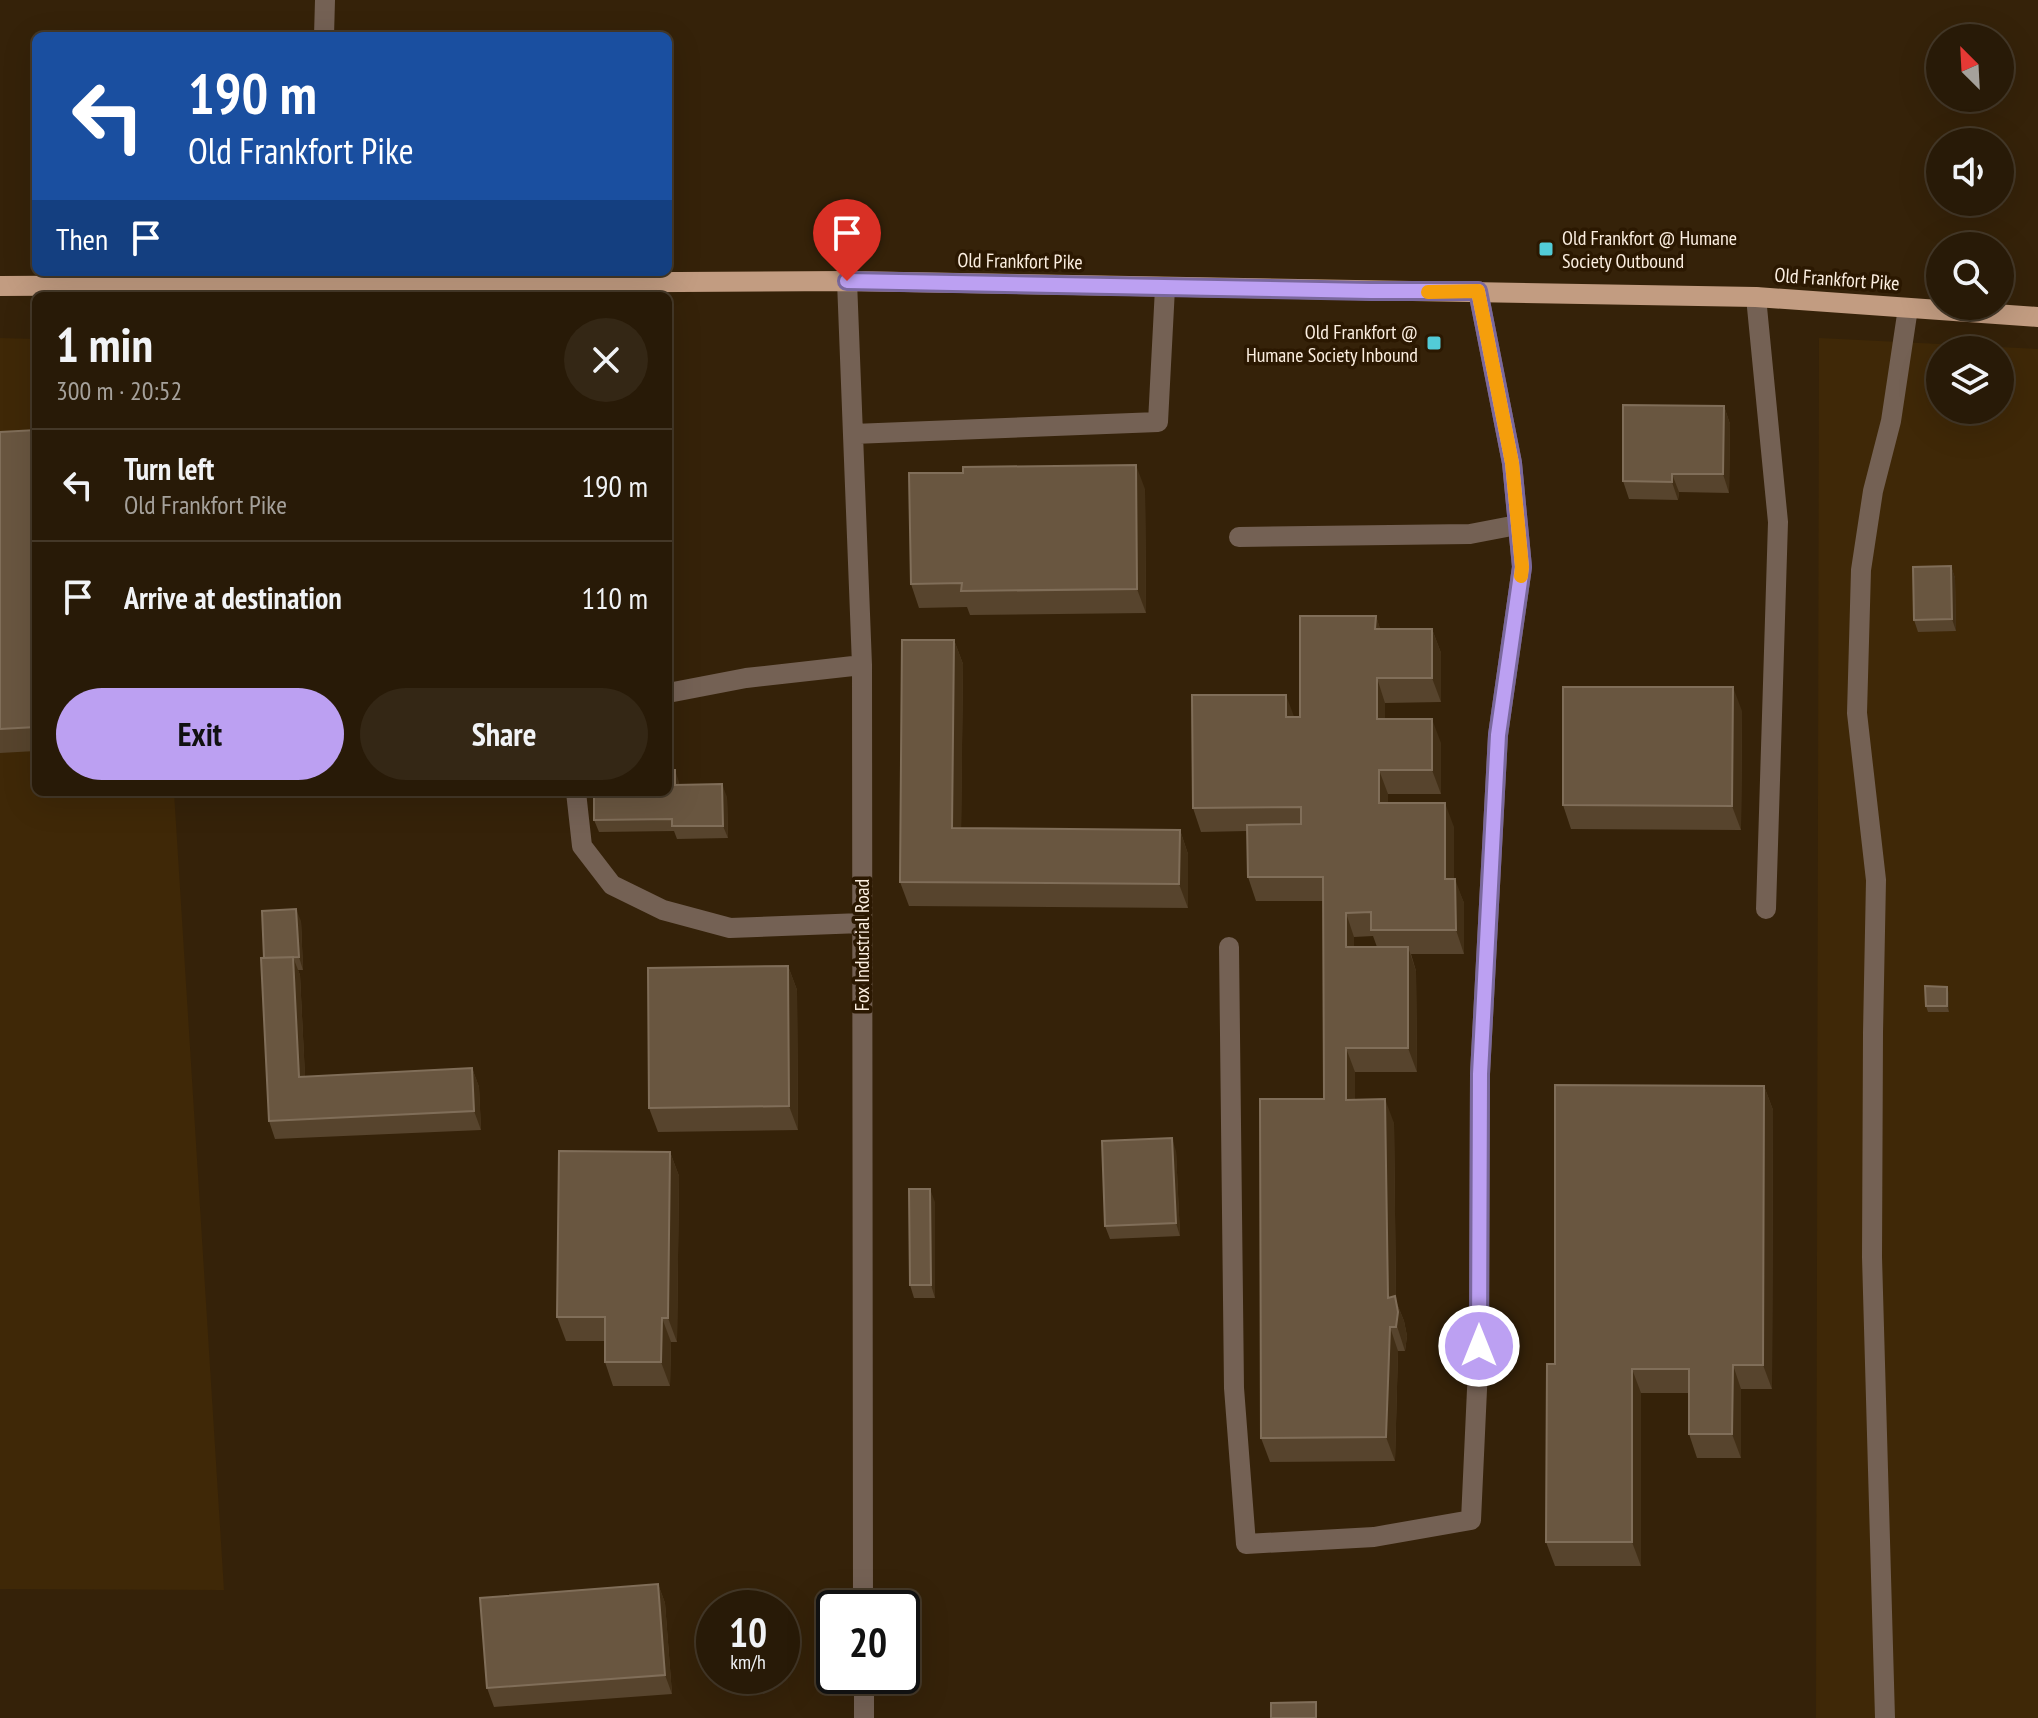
<!DOCTYPE html>
<html lang="en">
<head>
<meta charset="utf-8">
<style>
  body { margin:0; font-family:"PT Sans Narrow",sans-serif; background:#342715; color:#f1f3f6; height:100vh; display:flex; flex-direction:column; font-size:30px; white-space:nowrap }
  * { box-sizing:border-box; margin:0 }
  p { font-size:26px; color:#a5a19b }
  .icon { flex:none; width:44px; height:44px; fill:none; stroke:currentColor; stroke-width:2; stroke-linecap:round; stroke-linejoin:round }
  .map { position:relative; flex:1; overflow:hidden }
  .details { position:absolute; left:32px; top:292px; width:640px; height:504px; display:flex; flex-direction:column; background:#281a07; border-radius:12px; box-shadow:0 8px 32px #0002,0 0 0 2px #443828 }
  .details>* { flex:none }
  .top-card { position:absolute; left:32px; top:32px; width:640px; height:244px; border-radius:12px; box-shadow:0 8px 32px #0002,0 0 0 2px #443828; background:#1a4fa0; color:#fff; overflow:hidden }
  .needle { width:52px; rotate:336deg }
  .tools { position:absolute; left:1926px; top:24px; display:grid; gap:16px }
  .tools a { display:grid; place-items:center; width:88px; height:88px; border-radius:50%; background:#281a07; box-shadow:0 8px 32px #0002,0 0 0 2px #443828; font-size:40px }
  .speed { position:absolute; left:696px; top:1590px; display:flex; gap:16px; font-size:40px; font-weight:700; text-align:center }
  .speed>* { display:grid; place-content:center; width:104px; height:104px; border-radius:50%; background:#281a07; box-shadow:0 8px 32px #0002,0 0 0 2px #443828; line-height:1 }
  .speed small { font-size:20px; font-weight:400 }
  .speed .limit { border:4px solid #111; border-radius:12px; background:#fff; color:#111 }
  .pin { position:absolute; display:grid; place-items:center; width:68px; height:68px; color:#fff; margin:-82px -34px; border-radius:50% 50% 50% 0; rotate:-45deg; box-shadow:0 0 8px #0007 }
  .pin .icon { rotate:45deg }
  .me { position:absolute; width:88px; margin:-44px; rotate:0deg; stroke-linejoin:round; filter:drop-shadow(0 0 6px #0008) }
  .turn { display:flex; align-items:center; gap:28px; height:168px; padding:0 24px; font-size:36px }
  .turn .icon { width:104px; height:104px; stroke-width:2.5 }
  .turn b { display:block; font-size:56px; line-height:68px }
  .then { display:flex; align-items:center; height:76px; padding:0 24px; background:#0003; gap:16px; font-size:30px }
  .round { display:grid; place-items:center; flex:none; width:84px; height:84px; border-radius:42px; background:#342715 }
  .headline { display:flex; align-items:center; justify-content:space-between; height:136px; padding:0 24px }
  h1 { font-size:48px; font-weight:700; line-height:60px }
  .primary-button { display:flex; gap:16px; margin-top:auto; padding:16px 24px }
  .primary-button a { flex:1; height:92px; border-radius:48px; background:#bca0f2; color:#111; font-size:32px; font-weight:700; line-height:92px; text-align:center }
  .primary-button a+a { background:#342715; color:#f1f3f6 }
  ul { padding:0; list-style:none }
  li { display:flex; align-items:center; gap:24px; height:112px; padding:0 24px; border-top:2px solid #443828 }
  li div { flex:1 }
  li b { display:block; font-size:30px }
  li em { font-style:normal }
  .map>svg:first-child { display:block }
  .built { fill:#3f2807; fill-rule:evenodd }
  .lines { fill:none; stroke-linecap:round; stroke-linejoin:round }
  .minor { stroke:#746154; stroke-width:20 }
  .major { stroke:#c29c81; stroke-width:20 }
  .wall { fill:#57442d; fill-rule:evenodd }
  .shaded-wall { fill:#422f16 }
  .building { fill:#695640; stroke:#806e59; stroke-width:2 }
  .route-casing { stroke:#7a689d; stroke-width:20 }
  .route { stroke:#bca0f2; stroke-width:14 }
  .slow { stroke:#f59e0b; stroke-width:14 }
  .poi-dot { fill:#52cbd7; stroke:#2b1801; stroke-width:3 }
  .labels { text-anchor:middle; stroke-width:7; stroke-linejoin:round; paint-order:stroke }
  .poi-label { font-size:20px; fill:#fbeee0; stroke:#2b1801; text-anchor:start }
  .street-label { font-size:20px; fill:#fbeee0; stroke:#2b1801 }
</style>
</head>
<body>
<div class="map">
<svg width="2038" height="1718" viewBox="0 0 2038 1718">
  <rect width="100%" height="100%" fill="#352209"/>
  <path class="built" d="M 0,338 L 36,339 L 36,792 L 174,792 L 224,1590 L 0,1589 Z
    M 1819,338 L 2038,349 L 2038,1718 L 1816,1718 ZM 1940,350 L 2000,350 L 2000,410 L 1940,410 Z"/>
  <g class="lines">
    <path class="minor" d="M 324,36 L 325,0
      M 847,281 L 862,665 L 863,1608
      M 1756,297 L 1778,522 L 1766,909
      M 853,434 L 1158,422 L 1165,288
      M 1239,537 L 1470,534 L 1517,525
      M 668,693 L 746,678 L 862,665
      M 576,792 L 582,846 L 612,885 L 663,910 L 730,928 L 862,923
      M 1229,947 L 1234,1388 L 1246,1544 L 1374,1537 L 1471,1520 L 1479,1346 L 1480,1074 L 1498,735 L 1522,567 L 1512,463 L 1478,291
      M 864,1676 L 864,1718
      M 1885,1718 L 1872,1257 L 1873,1033 L 1876,880 L 1857,713 L 1861,570 L 1873,491 L 1891,421 L 1908,308"/>
    <path class="major" d="M 0,286 L 847,281 L 1756,297 L 2038,317"/>
  </g>
  <path class="wall" d="M 1724,406 L 1730,424 L 1729,493 L 1679,492 L 1678,500 L 1629,499 L 1623,481 Z
    M 36,430 L 36,751 L 0,753 L 0,432 Z
    M 1145,489 L 1146,613 L 970,615 L 967,607 L 919,608 L 911,584 Z
    M 1951,566 L 1955,578 L 1956,631 L 1918,632 L 1914,620 Z
    M 1376,616 L 1380,629 L 1432,629 L 1441,653 L 1441,702 L 1385,703 L 1385,719 L 1441,743 L 1441,794 L 1388,794 L 1388,803 L 1454,827 L 1454,879 L 1464,903 L 1464,954 L 1411,954 L 1416,971 L 1417,1072 L 1355,1072 L 1355,1100 L 1394,1123 L 1396,1301 L 1404,1321 L 1407,1336 L 1405,1351 L 1398,1351 L 1395,1461 L 1270,1462 L 1261,1438 L 1324,1099 L 1323,901 L 1256,901 L 1248,877 L 1247,831 L 1201,832 L 1193,808 L 1300,717 ZM 1373,936 L 1377,947 L 1354,947 L 1354,937 Z
    M 954,640 L 963,664 L 961,828 L 1180,830 L 1188,854 L 1188,908 L 909,906 L 900,882 Z
    M 1742,711 L 1741,830 L 1571,829 L 1563,805 Z
    M 679,782 L 679,785 L 727,797 L 728,838 L 677,839 L 674,831 L 599,832 L 594,820 Z
    M 301,921 L 303,970 L 298,970 L 300,975 L 305,1077 L 472,1068 L 479,1087 L 481,1130 L 275,1139 L 269,1121 L 264,958 Z
    M 788,966 L 797,990 L 798,1130 L 658,1132 L 649,1108 Z
    M 1949,993 L 1949,1012 L 1928,1012 L 1926,1006 Z
    M 1764,1086 L 1773,1110 L 1772,1389 L 1741,1389 L 1741,1458 L 1697,1458 L 1689,1434 L 1689,1393 L 1641,1393 L 1641,1566 L 1555,1566 L 1546,1542 L 1555,1364 Z
    M 1176,1151 L 1180,1236 L 1110,1239 L 1105,1226 Z
    M 670,1152 L 679,1176 L 677,1342 L 671,1342 L 670,1386 L 613,1386 L 605,1362 L 605,1341 L 566,1341 L 557,1317 Z
    M 935,1202 L 935,1298 L 914,1298 L 910,1285 Z
    M 658,1584 L 665,1603 L 672,1694 L 494,1707 L 487,1688 Z"/>
  <path class="shaded-wall" d="M 1724,406 L 1730,424 L 1729,493 L 1723,474 Z
    M 1136,465 L 1145,489 L 1146,613 L 1137,589 Z
    M 1672,474 L 1679,492 L 1678,500 L 1672,482 Z
    M 1951,566 L 1955,578 L 1956,631 L 1952,619 Z
    M 1376,616 L 1384,640 L 1375,629 Z
    M 1432,629 L 1441,653 L 1441,702 L 1432,678 Z
    M 954,640 L 963,664 L 961,852 L 952,828 Z
    M 1377,678 L 1385,703 L 1385,743 L 1377,719 Z
    M 1733,687 L 1742,711 L 1741,830 L 1732,806 Z
    M 1286,695 L 1295,719 L 1286,717 Z
    M 1432,719 L 1441,743 L 1441,794 L 1432,770 Z
    M 675,770 L 679,782 L 680,798 L 675,785 Z
    M 1379,770 L 1388,794 L 1388,827 L 1379,803 Z
    M 722,784 L 727,797 L 728,838 L 723,826 Z
    M 1445,803 L 1454,827 L 1454,903 L 1445,879 Z
    M 1180,830 L 1188,854 L 1188,908 L 1179,884 Z
    M 1455,879 L 1464,903 L 1464,954 L 1456,930 Z
    M 296,909 L 301,921 L 303,970 L 299,957 Z
    M 1346,913 L 1354,937 L 1354,971 L 1346,947 Z
    M 1408,947 L 1416,971 L 1417,1072 L 1408,1048 Z
    M 293,957 L 300,975 L 306,1095 L 299,1077 Z
    M 788,966 L 797,990 L 798,1130 L 789,1106 Z
    M 1947,987 L 1949,993 L 1949,1012 L 1947,1006 Z
    M 1346,1048 L 1355,1072 L 1355,1124 L 1346,1100 Z
    M 472,1068 L 479,1087 L 481,1130 L 474,1111 Z
    M 1764,1086 L 1773,1110 L 1772,1389 L 1763,1365 Z
    M 1385,1099 L 1394,1123 L 1396,1301 L 1404,1321 L 1407,1336 L 1405,1351 L 1388,1298 Z
    M 1172,1138 L 1176,1151 L 1180,1236 L 1176,1223 Z
    M 670,1152 L 679,1176 L 677,1342 L 668,1318 Z
    M 930,1189 L 935,1202 L 935,1298 L 931,1285 Z
    M 662,1318 L 671,1342 L 670,1386 L 661,1362 Z
    M 1390,1327 L 1398,1351 L 1395,1461 L 1386,1437 Z
    M 1733,1365 L 1741,1389 L 1741,1458 L 1732,1434 Z
    M 1632,1369 L 1641,1393 L 1641,1566 L 1632,1542 Z
    M 658,1584 L 665,1603 L 672,1694 L 665,1675 Z"/>
  <path class="building" d="M 1623,405 L 1724,406 L 1723,474 L 1672,474 L 1672,482 L 1623,481 Z
    M 36,430 L 36,727 L 0,729 L 0,432 Z
    M 1136,465 L 1137,589 L 961,591 L 962,583 L 911,584 L 909,473 L 963,473 L 963,467 Z
    M 1951,566 L 1952,619 L 1914,620 L 1913,567 Z
    M 1300,616 L 1376,616 L 1375,629 L 1432,629 L 1432,678 L 1377,678 L 1377,719 L 1432,719 L 1432,770 L 1379,770 L 1379,803 L 1445,803 L 1445,879 L 1455,879 L 1456,930 L 1371,930 L 1371,912 L 1346,913 L 1346,947 L 1408,947 L 1408,1048 L 1346,1048 L 1346,1100 L 1385,1099 L 1388,1298 L 1395,1296 L 1398,1312 L 1396,1327 L 1390,1327 L 1386,1437 L 1261,1438 L 1260,1099 L 1324,1099 L 1323,877 L 1248,877 L 1247,825 L 1301,824 L 1301,807 L 1193,808 L 1192,695 L 1286,695 L 1286,717 L 1300,717 Z
    M 902,640 L 954,640 L 952,828 L 1180,830 L 1179,884 L 900,882 Z
    M 1563,687 L 1733,687 L 1732,806 L 1563,805 Z
    M 668,770 L 675,770 L 675,785 L 722,784 L 723,826 L 672,826 L 672,819 L 594,820 L 594,792 L 668,792 Z
    M 296,909 L 299,957 L 264,958 L 262,911 Z
    M 293,957 L 299,1077 L 472,1068 L 474,1111 L 269,1121 L 261,958 Z
    M 788,966 L 789,1106 L 649,1108 L 648,968 Z
    M 1925,986 L 1947,987 L 1947,1006 L 1926,1006 Z
    M 1555,1085 L 1764,1086 L 1763,1365 L 1733,1365 L 1732,1434 L 1689,1434 L 1689,1369 L 1632,1369 L 1632,1542 L 1546,1542 L 1547,1364 L 1555,1364 Z
    M 1172,1138 L 1176,1223 L 1105,1226 L 1102,1141 Z
    M 559,1151 L 670,1152 L 668,1318 L 662,1318 L 661,1362 L 605,1362 L 605,1317 L 557,1317 Z
    M 909,1189 L 930,1189 L 931,1285 L 910,1285 Z
    M 658,1584 L 665,1675 L 487,1688 L 480,1598 Z
    M 1316,1702 L 1316,1718 L 1271,1718 L 1271,1703 Z"/>
  <g class="lines">
    <defs>
      <path id="route" d="M 847,281 L 1371,291 L 1478,291 L 1512,463 L 1522,567 L 1498,735 L 1480,1074 L 1479,1346"/>
    </defs>
    <use href="#route" class="route-casing"/>
    <use href="#route" class="route"/>
    <path class="slow" d="M 1428,292 L 1478,291 L 1512,463 L 1522,567 L 1521,576"/>
  </g>
  <g class="poi-dot">
    <rect x="1538" y="241" width="16" height="16" rx="4"/>
    <rect x="1426" y="335" width="16" height="16" rx="4"/>
  </g>
  <g class="labels">
    <g class="poi-label">
      <text x="1562" y="245">Old Frankfort @ Humane<tspan x="1562" dy="23">Society Outbound</tspan></text>
      <text x="1418" y="339" text-anchor="end">Old Frankfort @<tspan x="1418" dy="23">Humane Society Inbound</tspan></text>
    </g>
    <g class="street-label">
      <text transform="translate(1020 261) rotate(1)" y="7">Old Frankfort Pike</text>
      <text transform="translate(1837 279) rotate(4)" y="7">Old Frankfort Pike</text>
      <text transform="translate(862 945) rotate(-90)" y="7">Fox Industrial Road</text>
    </g>
  </g>
</svg>
<div class="tools">
<a><svg class="needle" viewBox="-14 -14 28 28"><path d="M0-13l5 13h-10z" fill="#e53935"/><path d="M0 13l5-13h-10z" fill="#a5a19b"/></svg></a>
<a><svg class="icon" aria-label="sound" viewBox="0 0 24 24"><path d="M4 9h4l5-4v14l-5-4H4zM17 9q2 3 0 6"/></svg></a>
<a><svg class="icon" aria-label="search" viewBox="0 0 24 24"><circle cx="10" cy="10" r="6"/><path d="M15 15l6 6"/></svg></a>
<a><svg class="icon" aria-label="layers" viewBox="0 0 24 24"><path d="M12 4l9 5-9 5-9-5zM3 14l9 5 9-5"/></svg></a>
</div>
<div class="speed"><div>10<small>km/h</small></div><div class="limit">20</div></div>
<div class="pin" style="left:847px;top:281px;background:#d93025"><svg class="icon" aria-label="arrive" viewBox="0 0 24 24"><path d="M6 21V4h12l-3 4 3 4H6"/></svg></div>
<svg class="me" style="left:1479px;top:1346px" viewBox="-20 -20 40 40"><circle r="17" fill="#bca0f2" stroke="#fff" stroke-width="3"/><path d="M0-11L8 9 0 5-8 9z" fill="#fff"/></svg>
<div class="top-card">
<div class="turn"><svg class="icon" aria-label="left" viewBox="0 0 24 24"><path d="M17 20v-9H6M10 6l-5 5 5 5"/></svg><div><b>190 m</b>Old Frankfort Pike</div></div>
<div class="then">Then<svg class="icon" aria-label="arrive" viewBox="0 0 24 24"><path d="M6 21V4h12l-3 4 3 4H6"/></svg></div>
</div>
<section class="details">
<div class="headline"><div><h1>1 min</h1><p>300 m · 20:52</p></div><a class="round"><svg class="icon" aria-label="close" viewBox="0 0 24 24"><path d="M6 6l12 12M18 6L6 18"/></svg></a></div>
<ul>
<li><svg class="icon" aria-label="left" viewBox="0 0 24 24"><path d="M17 20v-9H6M10 6l-5 5 5 5"/></svg><div><b>Turn left</b><p>Old Frankfort Pike</p></div><em>190 m</em></li>
<li><svg class="icon" aria-label="arrive" viewBox="0 0 24 24"><path d="M6 21V4h12l-3 4 3 4H6"/></svg><div><b>Arrive at destination</b></div><em>110 m</em></li>
</ul>
<div class="primary-button"><a>Exit</a><a>Share</a></div>
</section>
</div>
</body>
</html>
